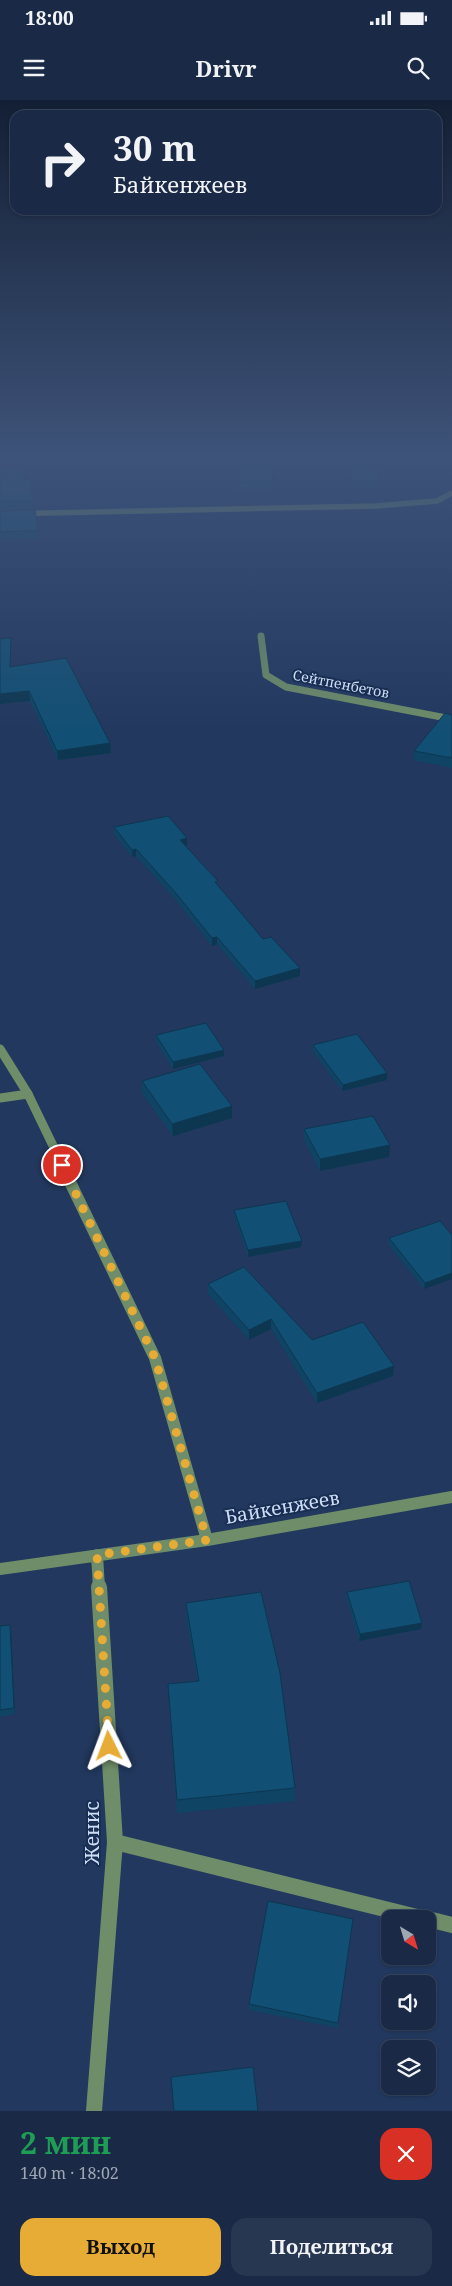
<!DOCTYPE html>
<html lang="ru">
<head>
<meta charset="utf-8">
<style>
  body { margin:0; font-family:"Noto Serif",serif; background:#273651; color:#f1f3f6; height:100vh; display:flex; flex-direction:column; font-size:19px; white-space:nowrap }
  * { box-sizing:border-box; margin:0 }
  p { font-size:16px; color:#9fa7b3 }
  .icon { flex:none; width:28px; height:28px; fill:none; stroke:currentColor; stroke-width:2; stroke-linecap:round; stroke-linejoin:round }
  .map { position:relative; height:2011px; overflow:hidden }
  .panel { display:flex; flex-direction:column; background:#1a2a46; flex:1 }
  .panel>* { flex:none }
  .top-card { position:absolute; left:10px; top:10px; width:432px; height:105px; border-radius:15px; box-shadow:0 1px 4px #0004,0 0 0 1px #38465f; background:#1a2a46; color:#f1f3f6; overflow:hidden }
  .needle { width:32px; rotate:142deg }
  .tools { position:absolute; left:381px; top:1810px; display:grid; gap:10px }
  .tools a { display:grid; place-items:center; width:55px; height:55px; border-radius:10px; background:#1a2a46; box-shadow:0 1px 4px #0004,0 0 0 1px #38465f; font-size:25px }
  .pin { position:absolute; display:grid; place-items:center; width:42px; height:42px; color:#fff; margin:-21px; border:2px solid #fff; border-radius:50%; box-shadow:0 1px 5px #0007 }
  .me { position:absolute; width:55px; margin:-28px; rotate:357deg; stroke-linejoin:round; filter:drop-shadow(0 0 4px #0008) }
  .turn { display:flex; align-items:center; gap:18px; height:105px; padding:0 20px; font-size:22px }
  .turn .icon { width:65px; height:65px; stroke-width:2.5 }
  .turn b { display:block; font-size:35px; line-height:42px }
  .round { display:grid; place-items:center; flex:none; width:52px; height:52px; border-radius:15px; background:#273651 }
  .headline { display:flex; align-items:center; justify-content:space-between; height:85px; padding:0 20px }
  h1 { font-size:30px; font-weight:700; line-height:38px; color:#1e9e55 }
  .cta { display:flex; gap:10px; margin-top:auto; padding:10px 20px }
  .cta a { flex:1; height:58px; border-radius:15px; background:#e7ac36; color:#111; font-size:20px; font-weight:700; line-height:58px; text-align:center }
  .cta a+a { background:#273651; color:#f1f3f6 }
  .status { display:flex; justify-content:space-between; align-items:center; height:35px; padding:0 25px; background:#1a2a46; direction:ltr }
  .status svg { height:14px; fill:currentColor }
  header { display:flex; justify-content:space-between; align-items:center; height:65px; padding:0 20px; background:#1a2a46; font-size:22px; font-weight:700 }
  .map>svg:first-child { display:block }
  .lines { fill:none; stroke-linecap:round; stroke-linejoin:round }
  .service { stroke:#6e8d68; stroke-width:9 }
  .minor-far4 { stroke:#6e8d68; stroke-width:5.5 }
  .minor-far3 { stroke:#6e8d68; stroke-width:7 }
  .minor-far2 { stroke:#6e8d68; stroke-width:9 }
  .minor-far1 { stroke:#6e8d68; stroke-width:12 }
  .minor { stroke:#6e8d68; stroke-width:16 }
  .wall { fill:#0f4464 }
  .shaded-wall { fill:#0d3751 }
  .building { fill:#124f74; stroke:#0d3751 }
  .route { stroke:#e7ac36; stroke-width:9; stroke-dasharray:0 16.2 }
  .labels { text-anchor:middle; stroke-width:4; stroke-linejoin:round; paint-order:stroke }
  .far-street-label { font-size:14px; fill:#ceddf5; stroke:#182e53 }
  .near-street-label { font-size:19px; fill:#ceddf5; stroke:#182e53 }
</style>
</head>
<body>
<div class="status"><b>18:00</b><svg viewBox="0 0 49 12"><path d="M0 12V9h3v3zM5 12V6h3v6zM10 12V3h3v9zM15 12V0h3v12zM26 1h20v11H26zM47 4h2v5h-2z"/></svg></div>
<header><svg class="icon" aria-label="menu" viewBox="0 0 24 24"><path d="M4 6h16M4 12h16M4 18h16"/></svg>Drivr<svg class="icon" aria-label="search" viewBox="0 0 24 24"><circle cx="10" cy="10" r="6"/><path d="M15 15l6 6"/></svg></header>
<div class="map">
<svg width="452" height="2011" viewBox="0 0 452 2011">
  <rect width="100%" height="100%" fill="#22385e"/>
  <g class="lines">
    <path class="service" d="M 0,998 L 28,994"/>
    <path class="minor-far4" d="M 0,414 L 375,406 L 437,401 L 452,393"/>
    <path class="minor-far3" d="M 261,536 L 266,575 L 286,587 L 452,619"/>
    <path class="minor-far2" d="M 0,949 L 28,994 L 72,1085"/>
    <path class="minor-far1" d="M 71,1084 L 155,1258 L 207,1440
      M 97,1455 L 99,1488
      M 0,1469 L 207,1440 L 452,1397"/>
    <path class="minor" d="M 115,1742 L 425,1819
      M 428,1819 L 452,1825
      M 94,2011 L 115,1742 L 99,1487"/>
  </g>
  <path class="wall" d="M 247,352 L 282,352 L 271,389 L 237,389 L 237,382 Z
    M 342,352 L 377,352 L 380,380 L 379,387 L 351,387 L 342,361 Z
    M 0,368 L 27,376 L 26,379 L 33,401 L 34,409 L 0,409 Z
    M 0,411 L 38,430 L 38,438 L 0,440 Z
    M 11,548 L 11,567 L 110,643 L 111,653 L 58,660 L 30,601 L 0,604 Z
    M 452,615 L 452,668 L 413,660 L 414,651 Z
    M 114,727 L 187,738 L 187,745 L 186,746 L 218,786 L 263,839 L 300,876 L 255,889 L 217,844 L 212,846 L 175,799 L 136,756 L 132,757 L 114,734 Z
    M 156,935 L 224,956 L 173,969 L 156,942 Z
    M 313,945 L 387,980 L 342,991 L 313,951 Z
    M 142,981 L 232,1006 L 232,1018 L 173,1036 L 142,993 Z
    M 304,1029 L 389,1057 L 320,1071 L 304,1040 Z
    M 234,1110 L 301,1147 L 248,1157 L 234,1116 Z
    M 452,1135 L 452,1179 L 424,1189 L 389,1145 L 389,1138 Z
    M 208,1184 L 312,1240 L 393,1276 L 317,1303 L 271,1229 L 249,1240 L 208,1194 Z
    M 347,1492 L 421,1529 L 359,1541 L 347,1499 Z
    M 186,1503 L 295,1688 L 295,1701 L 177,1713 L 168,1584 L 197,1581 L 186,1517 Z
    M 0,1526 L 11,1531 L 15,1614 L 0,1617 Z
    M 353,1819 L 338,1928 L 249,1910 L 249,1904 Z"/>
  <path class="shaded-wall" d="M 280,352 L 282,352 L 271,389 L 271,381 Z
    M 26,368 L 27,376 L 23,387 L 23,379 Z
    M 11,538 L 11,576 L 10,567 Z
    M 29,591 L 30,601 L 0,604 L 0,594 Z
    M 110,643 L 111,653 L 58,660 L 57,651 Z
    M 187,738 L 187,745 L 180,747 L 180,740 Z
    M 136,749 L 136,756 L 132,757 L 132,750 Z
    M 217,837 L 217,844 L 212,846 L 212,838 Z
    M 300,868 L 300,876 L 255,889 L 255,881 Z
    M 224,950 L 224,956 L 173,969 L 173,962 Z
    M 387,973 L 387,980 L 342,991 L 343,985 Z
    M 232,1006 L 232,1018 L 173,1036 L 172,1024 Z
    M 390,1045 L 389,1057 L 320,1071 L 320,1059 Z
    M 302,1141 L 301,1147 L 248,1157 L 248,1150 Z
    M 452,1173 L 452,1179 L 424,1189 L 425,1183 Z
    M 271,1219 L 271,1229 L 249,1240 L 249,1230 Z
    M 394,1266 L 393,1276 L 317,1303 L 317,1293 Z
    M 422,1523 L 421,1529 L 359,1541 L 360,1534 Z
    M 10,1525 L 11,1531 L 15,1614 L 14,1608 Z"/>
  <path class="building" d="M 247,352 L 280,352 L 271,381 L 237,382 Z
    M 342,352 L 377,352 L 380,380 L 352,381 L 342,355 Z
    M 0,368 L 26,368 L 23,379 L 30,379 L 33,401 L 0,401 Z
    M 35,410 L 38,430 L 0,432 L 0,411 Z
    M 11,538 L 10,567 L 66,558 L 110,643 L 57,651 L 29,591 L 0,594 L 0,539 Z
    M 445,613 L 452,615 L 452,658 L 414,651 Z
    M 168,716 L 187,738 L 180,740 L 218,781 L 215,782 L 263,839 L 271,837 L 300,868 L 255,881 L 217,837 L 212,838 L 175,792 L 136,749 L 132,750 L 114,727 Z
    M 206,923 L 224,950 L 173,962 L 156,935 Z
    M 357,934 L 387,973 L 343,985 L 313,945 Z
    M 200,964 L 232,1006 L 172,1024 L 142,981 Z
    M 373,1016 L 390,1045 L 320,1059 L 304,1029 Z
    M 286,1101 L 302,1141 L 248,1150 L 234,1110 Z
    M 440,1121 L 452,1135 L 452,1173 L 425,1183 L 389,1138 Z
    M 244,1167 L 312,1240 L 363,1222 L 394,1266 L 317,1293 L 271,1219 L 249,1230 L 208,1184 Z
    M 409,1481 L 422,1523 L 360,1534 L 347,1492 Z
    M 261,1492 L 280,1573 L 295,1688 L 177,1700 L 168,1584 L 199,1581 L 186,1503 Z
    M 10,1525 L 14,1608 L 0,1610 L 0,1526 Z
    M 268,1801 L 353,1819 L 338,1923 L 249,1904 Z
    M 253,1967 L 258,2011 L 174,2011 L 171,1977 Z"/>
  <linearGradient id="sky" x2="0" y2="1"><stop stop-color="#131f34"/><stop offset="0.56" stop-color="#3e5379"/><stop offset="1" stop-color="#3e5379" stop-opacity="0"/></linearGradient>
  <rect width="452" height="633" fill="url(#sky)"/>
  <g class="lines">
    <path class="route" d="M 62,1065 L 155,1258 L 207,1440 L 97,1455 L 109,1646"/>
  </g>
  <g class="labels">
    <g class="far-street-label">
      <text transform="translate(341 584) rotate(11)" y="5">Сейтпенбетов</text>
    </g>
    <g class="near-street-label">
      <text transform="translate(282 1407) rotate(-10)" y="7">Байкенжеев</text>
      <text transform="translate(92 1733) rotate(-90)" y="7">Женис</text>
    </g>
  </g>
</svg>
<div class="tools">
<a><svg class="needle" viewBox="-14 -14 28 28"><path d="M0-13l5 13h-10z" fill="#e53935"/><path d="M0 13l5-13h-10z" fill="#9fa7b3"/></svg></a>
<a><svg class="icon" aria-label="sound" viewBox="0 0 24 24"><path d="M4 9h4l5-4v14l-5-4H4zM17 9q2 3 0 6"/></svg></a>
<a><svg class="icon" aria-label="layers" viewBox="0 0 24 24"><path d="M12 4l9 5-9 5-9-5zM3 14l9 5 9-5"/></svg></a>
</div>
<div class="pin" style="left:62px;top:1065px;background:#d93025"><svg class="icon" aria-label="arrive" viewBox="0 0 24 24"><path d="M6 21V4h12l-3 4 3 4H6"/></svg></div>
<svg class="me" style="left:109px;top:1646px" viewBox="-20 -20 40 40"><path d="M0-17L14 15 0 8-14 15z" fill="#e7ac36" stroke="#fff" stroke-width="4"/></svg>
<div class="top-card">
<div class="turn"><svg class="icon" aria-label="right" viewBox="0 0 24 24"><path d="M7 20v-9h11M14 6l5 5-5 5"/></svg><div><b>30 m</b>Байкенжеев</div></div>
</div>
</div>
<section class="panel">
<div class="headline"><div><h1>2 мин</h1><p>140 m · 18:02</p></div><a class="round" style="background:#d93025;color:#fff"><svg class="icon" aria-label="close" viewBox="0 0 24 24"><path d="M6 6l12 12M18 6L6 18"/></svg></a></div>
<div class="cta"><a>Выход</a><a>Поделиться</a></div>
</section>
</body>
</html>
